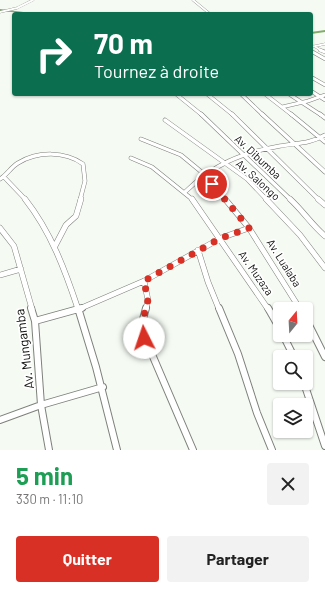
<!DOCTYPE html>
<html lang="fr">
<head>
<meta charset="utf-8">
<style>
  body { margin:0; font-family:Barlow,sans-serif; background:#f2f2f2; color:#222; height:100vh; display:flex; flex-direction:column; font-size:15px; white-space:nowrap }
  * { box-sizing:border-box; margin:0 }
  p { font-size:13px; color:#767676 }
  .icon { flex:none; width:22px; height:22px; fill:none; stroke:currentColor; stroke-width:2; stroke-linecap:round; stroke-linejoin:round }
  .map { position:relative; height:450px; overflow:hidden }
  .side { display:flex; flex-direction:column; background:#fff; flex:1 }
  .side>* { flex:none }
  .top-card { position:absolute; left:12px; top:12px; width:301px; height:84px; border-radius:4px; box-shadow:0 1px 3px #0004; background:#0b6e4f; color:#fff; overflow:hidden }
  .needle { width:26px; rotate:18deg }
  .fabs { position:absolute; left:273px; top:302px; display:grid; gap:8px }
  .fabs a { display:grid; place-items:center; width:40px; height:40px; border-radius:4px; background:#fff; box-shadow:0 1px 3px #0004; font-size:20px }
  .pin { position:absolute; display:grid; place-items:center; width:34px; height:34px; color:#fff; margin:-17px; border:2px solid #fff; border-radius:50%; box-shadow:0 1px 4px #0007 }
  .me { position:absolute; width:44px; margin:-22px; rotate:356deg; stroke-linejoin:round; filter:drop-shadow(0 0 3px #0008) }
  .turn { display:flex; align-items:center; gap:14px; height:84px; padding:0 16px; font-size:18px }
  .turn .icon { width:52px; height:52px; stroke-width:2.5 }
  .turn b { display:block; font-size:28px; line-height:34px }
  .round { display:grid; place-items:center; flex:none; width:42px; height:42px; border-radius:4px; background:#f2f2f2 }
  .head { display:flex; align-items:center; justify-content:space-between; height:68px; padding:0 16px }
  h1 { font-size:24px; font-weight:700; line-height:30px; color:#1e9e55 }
  .action { display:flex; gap:8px; margin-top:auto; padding:8px 16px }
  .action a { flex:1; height:46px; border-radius:4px; background:#d93025; color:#fff; font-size:16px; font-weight:700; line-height:46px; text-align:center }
  .action a+a { background:#f2f2f2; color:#222 }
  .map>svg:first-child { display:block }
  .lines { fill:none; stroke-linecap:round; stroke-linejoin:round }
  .river { fill:#80ae6a; fill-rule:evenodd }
  .minor-far4-casing { stroke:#7d817b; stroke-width:2.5 }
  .minor-far3-casing { stroke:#7d817b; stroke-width:4 }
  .minor-far2-casing { stroke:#7d817b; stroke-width:4.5 }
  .minor-far1-casing { stroke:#7d817b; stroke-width:6 }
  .minor-casing { stroke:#7d817b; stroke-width:8 }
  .minor-far4 { stroke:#fff; stroke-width:2 }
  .minor-far3 { stroke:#fff; stroke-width:3 }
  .minor-far2 { stroke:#fff; stroke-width:3.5 }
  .minor-far1 { stroke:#fff; stroke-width:5 }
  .minor { stroke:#fff; stroke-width:6 }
  .route { stroke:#d93025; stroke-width:7; stroke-dasharray:0 12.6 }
  .labels { text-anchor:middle; stroke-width:3.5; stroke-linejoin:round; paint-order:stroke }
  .street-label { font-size:11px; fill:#0d0e0c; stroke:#fff }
  .near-street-label { font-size:13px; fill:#0d0e0c; stroke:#fff }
</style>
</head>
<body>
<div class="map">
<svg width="325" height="450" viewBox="0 0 325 450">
  <rect width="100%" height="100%" fill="#f5faf3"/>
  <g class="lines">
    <path class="river" d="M 0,9 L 31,13 L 33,14 L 0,11 Z
      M 325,30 L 325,32 L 311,34 L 311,32 Z"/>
    <defs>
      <path id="minor-far4" d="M 193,0 L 210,14
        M 0,12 L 17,8 L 33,0
        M 314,46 L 322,51
        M 311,47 L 325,44"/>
      <path id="minor-far3" d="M 320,50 L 325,52
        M 311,51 L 325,59
        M 311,77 L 325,85
        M 311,91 L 325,100
        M 176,94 L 202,115
        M 207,94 L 233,115
        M 241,94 L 263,115
        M 265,94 L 292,115
        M 289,94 L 321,115
        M 282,107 L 308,101 L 325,95"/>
      <path id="minor-far2" d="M 201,114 L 291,200
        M 232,114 L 319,200
        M 262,114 L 325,172
        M 291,114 L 325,142
        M 320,114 L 325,118
        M 165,120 L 247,179 L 267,200
        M 141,139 L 181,155 L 204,174 L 225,200
        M 131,158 L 152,167 L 193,200
        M 4,177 L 26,200
        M 0,179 C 7,175 11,167 18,163 C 38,151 65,151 83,164 L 85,181 L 80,200
        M 185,192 C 214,164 241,153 280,146 C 296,143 310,144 325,135"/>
      <path id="minor-far1" d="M 25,199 C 51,232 65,270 78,309
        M 192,199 L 268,309
        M 225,199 L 249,228 L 300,309
        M 266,199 L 300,235 L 325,268
        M 290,199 C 303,211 312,225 325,236
        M 318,199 L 325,205
        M 0,228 L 14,246 L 32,309
        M 55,246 L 66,225 L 76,216 L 81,199
        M 198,250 L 208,282 L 219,309
        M 0,275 L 21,269
        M 144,281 L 148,300 L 146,309
        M 79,309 L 144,281 L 221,238 L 249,228"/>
      <path id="minor" d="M 31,308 L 35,321 L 41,405 L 49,450
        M 78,308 L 96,367 L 117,450
        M 146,308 L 142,323 L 145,338 L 193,450
        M 219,308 L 238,354 L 257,413 L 272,450
        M 268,308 L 280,329
        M 306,319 L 325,357
        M 35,321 L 82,308
        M 283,335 L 294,357
        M 304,383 L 325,446
        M 0,420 L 41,405 L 103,387"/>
    </defs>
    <use href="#minor-far4" class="minor-far4-casing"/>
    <use href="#minor-far3" class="minor-far3-casing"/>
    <use href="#minor-far2" class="minor-far2-casing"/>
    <use href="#minor-far1" class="minor-far1-casing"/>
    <use href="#minor" class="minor-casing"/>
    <use href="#minor-far4" class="minor-far4"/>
    <use href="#minor-far3" class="minor-far3"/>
    <use href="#minor-far2" class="minor-far2"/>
    <use href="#minor-far1" class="minor-far1"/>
    <use href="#minor" class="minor"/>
  </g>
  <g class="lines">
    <path class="route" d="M 144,338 L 142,323 L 148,300 L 144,281 L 221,238 L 249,228 L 212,184"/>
  </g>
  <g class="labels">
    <g class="street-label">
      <text transform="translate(258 157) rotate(43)" y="4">Av. Dibumba</text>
      <text transform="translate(258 180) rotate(42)" y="4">Av. Salongo</text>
      <text transform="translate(284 263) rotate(58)" y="4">Av. Lualaba</text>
      <text transform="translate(256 273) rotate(55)" y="4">Av. Muzaza</text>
    </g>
    <g class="near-street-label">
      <text transform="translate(24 349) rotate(-97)" y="5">Av. Mungamba</text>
    </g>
  </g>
</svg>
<div class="fabs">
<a><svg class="needle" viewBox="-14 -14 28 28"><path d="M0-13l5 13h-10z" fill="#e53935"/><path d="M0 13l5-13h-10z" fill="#767676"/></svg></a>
<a><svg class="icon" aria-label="search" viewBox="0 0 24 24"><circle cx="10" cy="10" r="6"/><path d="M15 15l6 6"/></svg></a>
<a><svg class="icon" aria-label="layers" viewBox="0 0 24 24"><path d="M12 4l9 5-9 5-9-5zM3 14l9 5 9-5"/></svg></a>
</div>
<div class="pin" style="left:212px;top:184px;background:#d93025"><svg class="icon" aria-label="arrive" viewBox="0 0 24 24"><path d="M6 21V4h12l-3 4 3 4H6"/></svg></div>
<svg class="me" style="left:144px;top:338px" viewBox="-20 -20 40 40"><circle r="19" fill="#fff"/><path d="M0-13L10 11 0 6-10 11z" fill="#d93025"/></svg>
<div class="top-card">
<div class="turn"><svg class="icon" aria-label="right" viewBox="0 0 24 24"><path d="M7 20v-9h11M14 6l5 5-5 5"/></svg><div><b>70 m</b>Tournez à droite</div></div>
</div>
</div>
<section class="side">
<div class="head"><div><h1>5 min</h1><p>330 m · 11:10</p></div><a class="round"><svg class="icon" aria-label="close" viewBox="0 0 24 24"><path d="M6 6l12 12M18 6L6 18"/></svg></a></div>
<div class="action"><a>Quitter</a><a>Partager</a></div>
</section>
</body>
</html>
